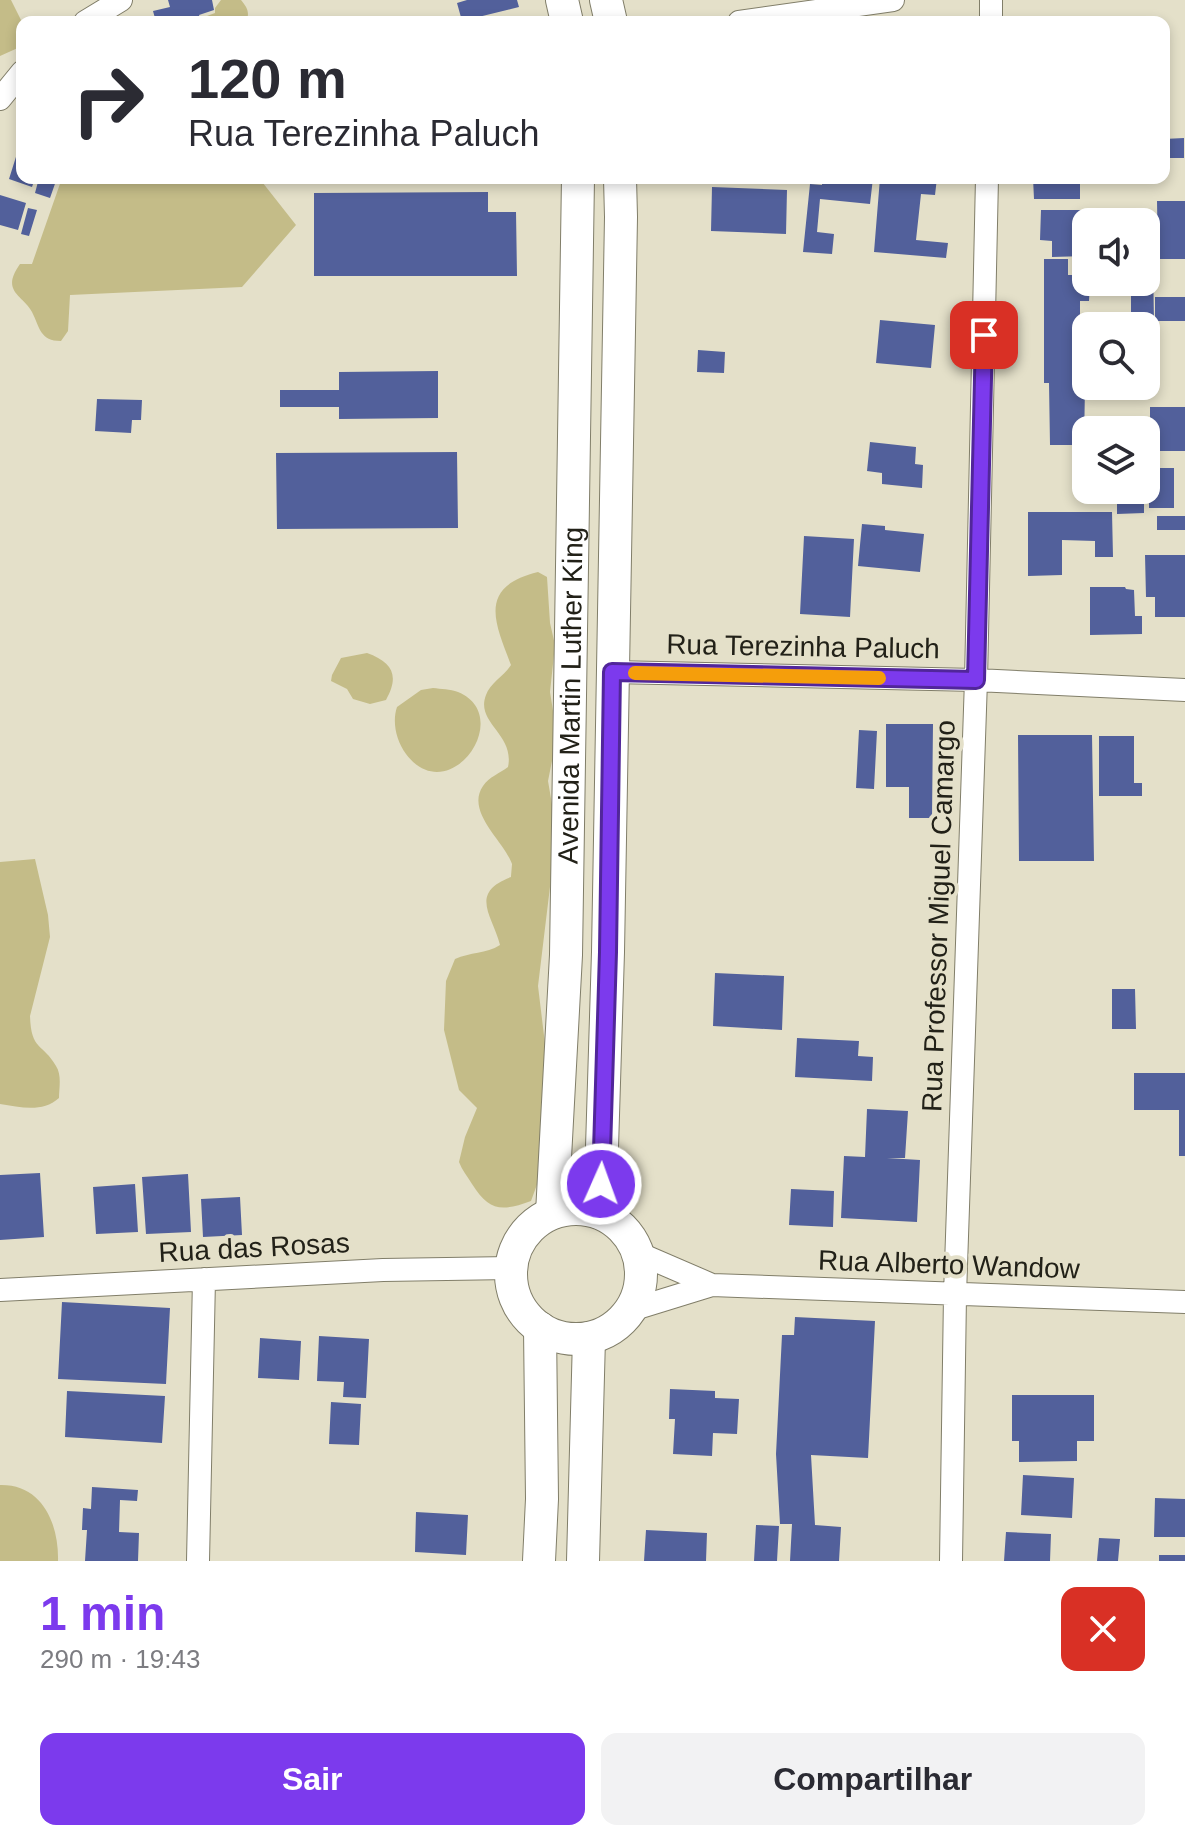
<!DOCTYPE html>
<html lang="pt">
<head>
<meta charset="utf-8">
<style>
  body { margin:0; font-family:Arial,sans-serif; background:#f2f2f3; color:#2b2b33; height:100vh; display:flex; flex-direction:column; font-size:30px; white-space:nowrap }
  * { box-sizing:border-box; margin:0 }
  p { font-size:26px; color:#7c7c81 }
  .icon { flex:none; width:44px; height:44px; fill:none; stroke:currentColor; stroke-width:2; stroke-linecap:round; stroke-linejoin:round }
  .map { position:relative; height:1561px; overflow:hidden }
  .sheet { display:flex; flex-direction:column; background:#fff; flex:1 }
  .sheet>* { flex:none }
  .hud { position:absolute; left:16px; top:16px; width:1154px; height:168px; border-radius:16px; box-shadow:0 4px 12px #0003; background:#fff; color:#2b2b33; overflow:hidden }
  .buttons { position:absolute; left:1072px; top:208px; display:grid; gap:16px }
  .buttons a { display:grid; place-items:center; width:88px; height:88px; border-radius:16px; background:#fff; box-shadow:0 4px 12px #0003; font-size:40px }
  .pin { position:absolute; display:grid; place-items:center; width:68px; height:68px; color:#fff; margin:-34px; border-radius:16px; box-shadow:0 4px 12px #0006 }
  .me { position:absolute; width:88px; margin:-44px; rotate:2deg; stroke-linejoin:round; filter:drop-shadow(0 0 6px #0008) }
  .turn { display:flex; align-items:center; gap:28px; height:168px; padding:0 40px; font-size:36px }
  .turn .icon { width:104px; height:104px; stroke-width:2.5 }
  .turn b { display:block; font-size:56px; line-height:68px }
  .round { display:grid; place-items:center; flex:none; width:84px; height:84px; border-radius:16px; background:#f2f2f3 }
  .summary { display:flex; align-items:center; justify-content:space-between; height:136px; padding:0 40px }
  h1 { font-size:48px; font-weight:600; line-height:60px; color:#7c3aed }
  .button { display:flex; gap:16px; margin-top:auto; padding:16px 40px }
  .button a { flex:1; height:92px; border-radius:16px; background:#7c3aed; color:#fff; font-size:32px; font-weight:600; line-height:92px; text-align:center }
  .button a+a { background:#f2f2f3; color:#2b2b33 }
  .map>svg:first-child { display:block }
  .green { fill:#c4bc88 }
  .building { fill:#52609b }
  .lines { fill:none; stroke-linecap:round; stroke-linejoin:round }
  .street-casing { stroke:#817e69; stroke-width:24 }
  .secondary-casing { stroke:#817e69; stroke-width:34 }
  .street { stroke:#fff; stroke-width:22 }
  .secondary { stroke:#fff; stroke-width:32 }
  .route-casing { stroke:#51269a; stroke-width:20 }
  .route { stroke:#7c3aed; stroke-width:14 }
  .slow { stroke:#f59e0b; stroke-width:14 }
  .labels { text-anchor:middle; stroke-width:8; stroke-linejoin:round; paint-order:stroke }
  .street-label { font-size:28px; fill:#222118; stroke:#e4e0c9 }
</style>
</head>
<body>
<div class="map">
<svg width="1185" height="1561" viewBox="0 0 1185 1561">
  <rect width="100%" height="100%" fill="#e4e0c9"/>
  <path class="green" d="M 0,0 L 11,0 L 22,22 L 20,47 L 0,56 Z
    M 221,0 L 241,0 C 247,7 251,14 245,22 L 209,22 L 207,16 L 215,13 L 215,8 Z
    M 62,178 L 259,178 L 296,225 L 242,287 L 70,295 L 68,331 L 61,341 C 40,341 40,328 32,312 C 23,295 0,292 20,264 L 32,264 Z
    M 538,572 L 547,577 L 550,623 L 555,645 L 550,692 L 557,736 L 548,781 L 554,816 L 553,862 L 538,986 L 546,1052 L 539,1179 L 531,1201 C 501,1212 489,1211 472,1184 C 467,1176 462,1170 459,1162 L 465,1137 L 477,1108 L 459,1090 L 444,1030 L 446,981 L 455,959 C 470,952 486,954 500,945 C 493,916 468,893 511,877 C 511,876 512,865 512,864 C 505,842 465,812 483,786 C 489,777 500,773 508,767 C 515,734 475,723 486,695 C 490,683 504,676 511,665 C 495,623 477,587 538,572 Z
    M 367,653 C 392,662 400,675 386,700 L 370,704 L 353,699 L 347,689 L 331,681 L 332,675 L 341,658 Z
    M 433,688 C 441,689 450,689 458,692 C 516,716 449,811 406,754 C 396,740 392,722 397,707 L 421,690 Z
    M 35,859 L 48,915 L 50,937 L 30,1016 C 31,1051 43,1043 56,1066 C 62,1075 59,1088 59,1098 C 42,1113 21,1107 0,1104 L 0,862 Z
    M 0,1485 C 43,1484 59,1525 58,1561 L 0,1561 Z"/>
  <path class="building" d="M 168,0 L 212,0 L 214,10 L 199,15 L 201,22 L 156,22 L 153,11 L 170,7 Z
    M 517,0 L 519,7 L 462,21 L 457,3 L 467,0 Z
    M 1184,138 L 1184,158 L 1164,158 L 1164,139 Z
    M 21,141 L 22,178 L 35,178 L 32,187 L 9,179 Z
    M 39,178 L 57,178 L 50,198 L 35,193 Z
    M 822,178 L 873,178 L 870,204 L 820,199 L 817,232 L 834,234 L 832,254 L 803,252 L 810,184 L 822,185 Z
    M 880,178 L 937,178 L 935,195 L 921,194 L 916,240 L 948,243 L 946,258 L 874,252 Z
    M 1033,178 L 1080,178 L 1080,199 L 1034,199 Z
    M 712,187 L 787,190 L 786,234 L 711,231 Z
    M 488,192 L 488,212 L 516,212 L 517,276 L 314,276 L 314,193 Z
    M 0,195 L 26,203 L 18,230 L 0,225 Z
    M 1157,201 L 1185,201 L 1185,259 L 1158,259 Z
    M 28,208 L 37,210 L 29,236 L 21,234 Z
    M 1041,210 L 1098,210 L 1098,222 L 1086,222 L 1086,256 L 1052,257 L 1052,241 L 1040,240 Z
    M 1044,259 L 1068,259 L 1068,275 L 1086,275 L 1086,282 L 1090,282 L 1089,301 L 1080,301 L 1080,323 L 1095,323 L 1095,326 L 1086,326 L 1084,445 L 1050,445 L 1049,383 L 1044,383 Z
    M 1146,265 L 1153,265 L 1154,322 L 1131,322 L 1131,290 L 1119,291 L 1119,282 L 1146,282 Z
    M 1155,297 L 1185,297 L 1185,321 L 1155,321 Z
    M 880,320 L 935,325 L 931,368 L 876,363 Z
    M 698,350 L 725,352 L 724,373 L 697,372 Z
    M 438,371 L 438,418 L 339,419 L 339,407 L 280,407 L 280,390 L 339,390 L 339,372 Z
    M 97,399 L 142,400 L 141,420 L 132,420 L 131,433 L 95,431 Z
    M 1150,407 L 1185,407 L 1185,451 L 1150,451 Z
    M 870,442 L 916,447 L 915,464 L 923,465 L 922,488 L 882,484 L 882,473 L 867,471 Z
    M 457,452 L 458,528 L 277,529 L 276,453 Z
    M 1149,468 L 1174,468 L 1174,508 L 1149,508 Z
    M 1117,490 L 1144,490 L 1144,513 L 1117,514 Z
    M 1028,512 L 1112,512 L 1113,557 L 1095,557 L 1095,541 L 1062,540 L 1062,575 L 1028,576 Z
    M 1157,516 L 1185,516 L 1185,530 L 1157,530 Z
    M 862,524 L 885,526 L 885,530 L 924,534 L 920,572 L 858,566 Z
    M 804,536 L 854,539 L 850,617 L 800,614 Z
    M 1145,555 L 1185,555 L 1185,617 L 1155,617 L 1155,597 L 1146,597 Z
    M 1090,587 L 1125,587 L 1126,589 L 1134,590 L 1135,616 L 1142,616 L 1142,634 L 1090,635 Z
    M 886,724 L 933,724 L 932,818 L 909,818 L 909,787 L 886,787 Z
    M 859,730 L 877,731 L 874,789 L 856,788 Z
    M 1018,735 L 1092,735 L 1094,861 L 1019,861 Z
    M 1099,736 L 1134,736 L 1134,783 L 1142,783 L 1142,796 L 1099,796 Z
    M 715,973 L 784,976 L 782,1030 L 713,1026 Z
    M 1112,989 L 1135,989 L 1136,1029 L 1112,1029 Z
    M 797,1038 L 859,1041 L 858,1056 L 873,1057 L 872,1081 L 795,1077 Z
    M 1134,1073 L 1185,1073 L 1185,1156 L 1179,1156 L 1179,1110 L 1134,1110 Z
    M 867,1109 L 908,1111 L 905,1158 L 887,1158 L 920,1160 L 917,1222 L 841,1218 L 844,1156 L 865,1157 Z
    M 40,1173 L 44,1237 L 0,1240 L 0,1175 Z
    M 188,1174 L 191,1232 L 146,1234 L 142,1177 Z
    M 135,1184 L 138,1232 L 96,1234 L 93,1187 Z
    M 791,1189 L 834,1191 L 833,1227 L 789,1225 Z
    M 240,1197 L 242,1235 L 203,1237 L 201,1199 Z
    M 62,1302 L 170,1308 L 166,1384 L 58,1379 Z
    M 795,1317 L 875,1321 L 868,1458 L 811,1455 L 815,1525 L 841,1527 L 839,1561 L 790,1561 L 792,1524 L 780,1524 L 776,1454 L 782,1335 L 794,1335 Z
    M 319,1336 L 369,1339 L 366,1398 L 343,1397 L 344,1382 L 317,1381 Z
    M 260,1338 L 301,1341 L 299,1380 L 258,1378 Z
    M 670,1389 L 715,1391 L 715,1398 L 739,1399 L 737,1434 L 713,1433 L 712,1456 L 673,1454 L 675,1419 L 669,1419 Z
    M 67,1391 L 165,1396 L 162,1443 L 65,1437 Z
    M 1012,1395 L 1094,1395 L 1094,1441 L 1077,1441 L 1077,1461 L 1019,1462 L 1019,1441 L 1012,1441 Z
    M 331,1402 L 361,1404 L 359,1445 L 329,1444 Z
    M 1023,1475 L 1074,1478 L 1072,1518 L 1021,1515 Z
    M 92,1487 L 138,1490 L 137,1501 L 120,1500 L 119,1532 L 139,1533 L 138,1561 L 85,1561 L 87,1530 L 82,1530 L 83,1508 L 91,1509 Z
    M 1155,1498 L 1185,1499 L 1185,1537 L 1154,1537 Z
    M 416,1512 L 468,1515 L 466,1555 L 415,1552 Z
    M 756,1525 L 779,1526 L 777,1561 L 754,1561 Z
    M 646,1530 L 707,1533 L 706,1561 L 644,1561 Z
    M 1006,1532 L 1051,1534 L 1050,1561 L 1004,1561 Z
    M 1099,1538 L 1120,1539 L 1118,1561 L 1097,1561 Z
    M 1159,1555 L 1185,1555 L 1185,1561 L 1159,1561 Z"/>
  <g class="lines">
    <defs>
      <path id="street" d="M 85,22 L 121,0
        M 739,22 L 893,0
        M 991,22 L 991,0
        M 0,99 L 22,72
        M 612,672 L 976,680 L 1185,690
        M 638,1253 L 712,1285
        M 0,1290 L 383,1270 L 511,1268
        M 631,1310 L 712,1285 L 1185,1302
        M 198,1561 L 204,1279
        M 951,1561 L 955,1295 L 976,680 L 987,178"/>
      <g id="secondary">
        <path d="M 562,0 L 567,22"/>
        <path d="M 606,0 L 611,22"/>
        <circle cx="576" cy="1274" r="65"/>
        <path id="s1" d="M 552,1213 L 566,955 L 578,178"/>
        <path d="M 600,1213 L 608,952 L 621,217 L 620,178"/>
        <path d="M 539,1561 L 542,1499 L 540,1328"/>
        <path d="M 583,1561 L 589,1338"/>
      </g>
    </defs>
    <use href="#street" class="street-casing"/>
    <use href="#secondary" class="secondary-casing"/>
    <use href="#street" class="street"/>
    <use href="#secondary" class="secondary"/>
  </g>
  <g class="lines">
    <defs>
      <path id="route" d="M 601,1184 L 608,952 L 612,672 L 976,680 L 984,335"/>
    </defs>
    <use href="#route" class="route-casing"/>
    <use href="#route" class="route"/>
    <path class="slow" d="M 635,673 L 879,678"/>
  </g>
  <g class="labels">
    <g class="street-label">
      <text transform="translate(803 646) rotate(1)" y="10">Rua Terezinha Paluch</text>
      <text dy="10" stroke="none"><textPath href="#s1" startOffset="518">Avenida Martin Luther King</textPath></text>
      <text transform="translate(938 916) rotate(-88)" y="10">Rua Professor Miguel Camargo</text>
      <text transform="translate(254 1247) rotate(-3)" y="10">Rua das Rosas</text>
      <text transform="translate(949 1264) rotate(2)" y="10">Rua Alberto Wandow</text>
    </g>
  </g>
</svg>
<div class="buttons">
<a><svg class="icon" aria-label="sound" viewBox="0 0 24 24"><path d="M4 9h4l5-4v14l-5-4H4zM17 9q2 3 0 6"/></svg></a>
<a><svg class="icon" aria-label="search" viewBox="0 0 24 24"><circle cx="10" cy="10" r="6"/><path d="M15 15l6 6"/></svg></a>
<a><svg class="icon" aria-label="layers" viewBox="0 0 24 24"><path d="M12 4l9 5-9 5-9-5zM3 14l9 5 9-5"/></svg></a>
</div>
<div class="pin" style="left:984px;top:335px;background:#d93025"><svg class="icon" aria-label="arrive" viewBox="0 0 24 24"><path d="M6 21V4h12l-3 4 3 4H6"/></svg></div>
<svg class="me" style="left:601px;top:1184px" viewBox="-20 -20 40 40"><circle r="17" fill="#7c3aed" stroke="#fff" stroke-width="3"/><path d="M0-11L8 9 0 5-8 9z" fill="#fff"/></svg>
<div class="hud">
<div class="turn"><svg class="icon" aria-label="right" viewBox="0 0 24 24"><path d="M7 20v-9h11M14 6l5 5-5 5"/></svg><div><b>120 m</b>Rua Terezinha Paluch</div></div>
</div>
</div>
<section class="sheet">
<div class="summary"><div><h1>1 min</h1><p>290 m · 19:43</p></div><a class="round" style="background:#d93025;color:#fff"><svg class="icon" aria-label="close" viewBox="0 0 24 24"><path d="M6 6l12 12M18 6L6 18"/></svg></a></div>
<div class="button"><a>Sair</a><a>Compartilhar</a></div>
</section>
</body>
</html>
